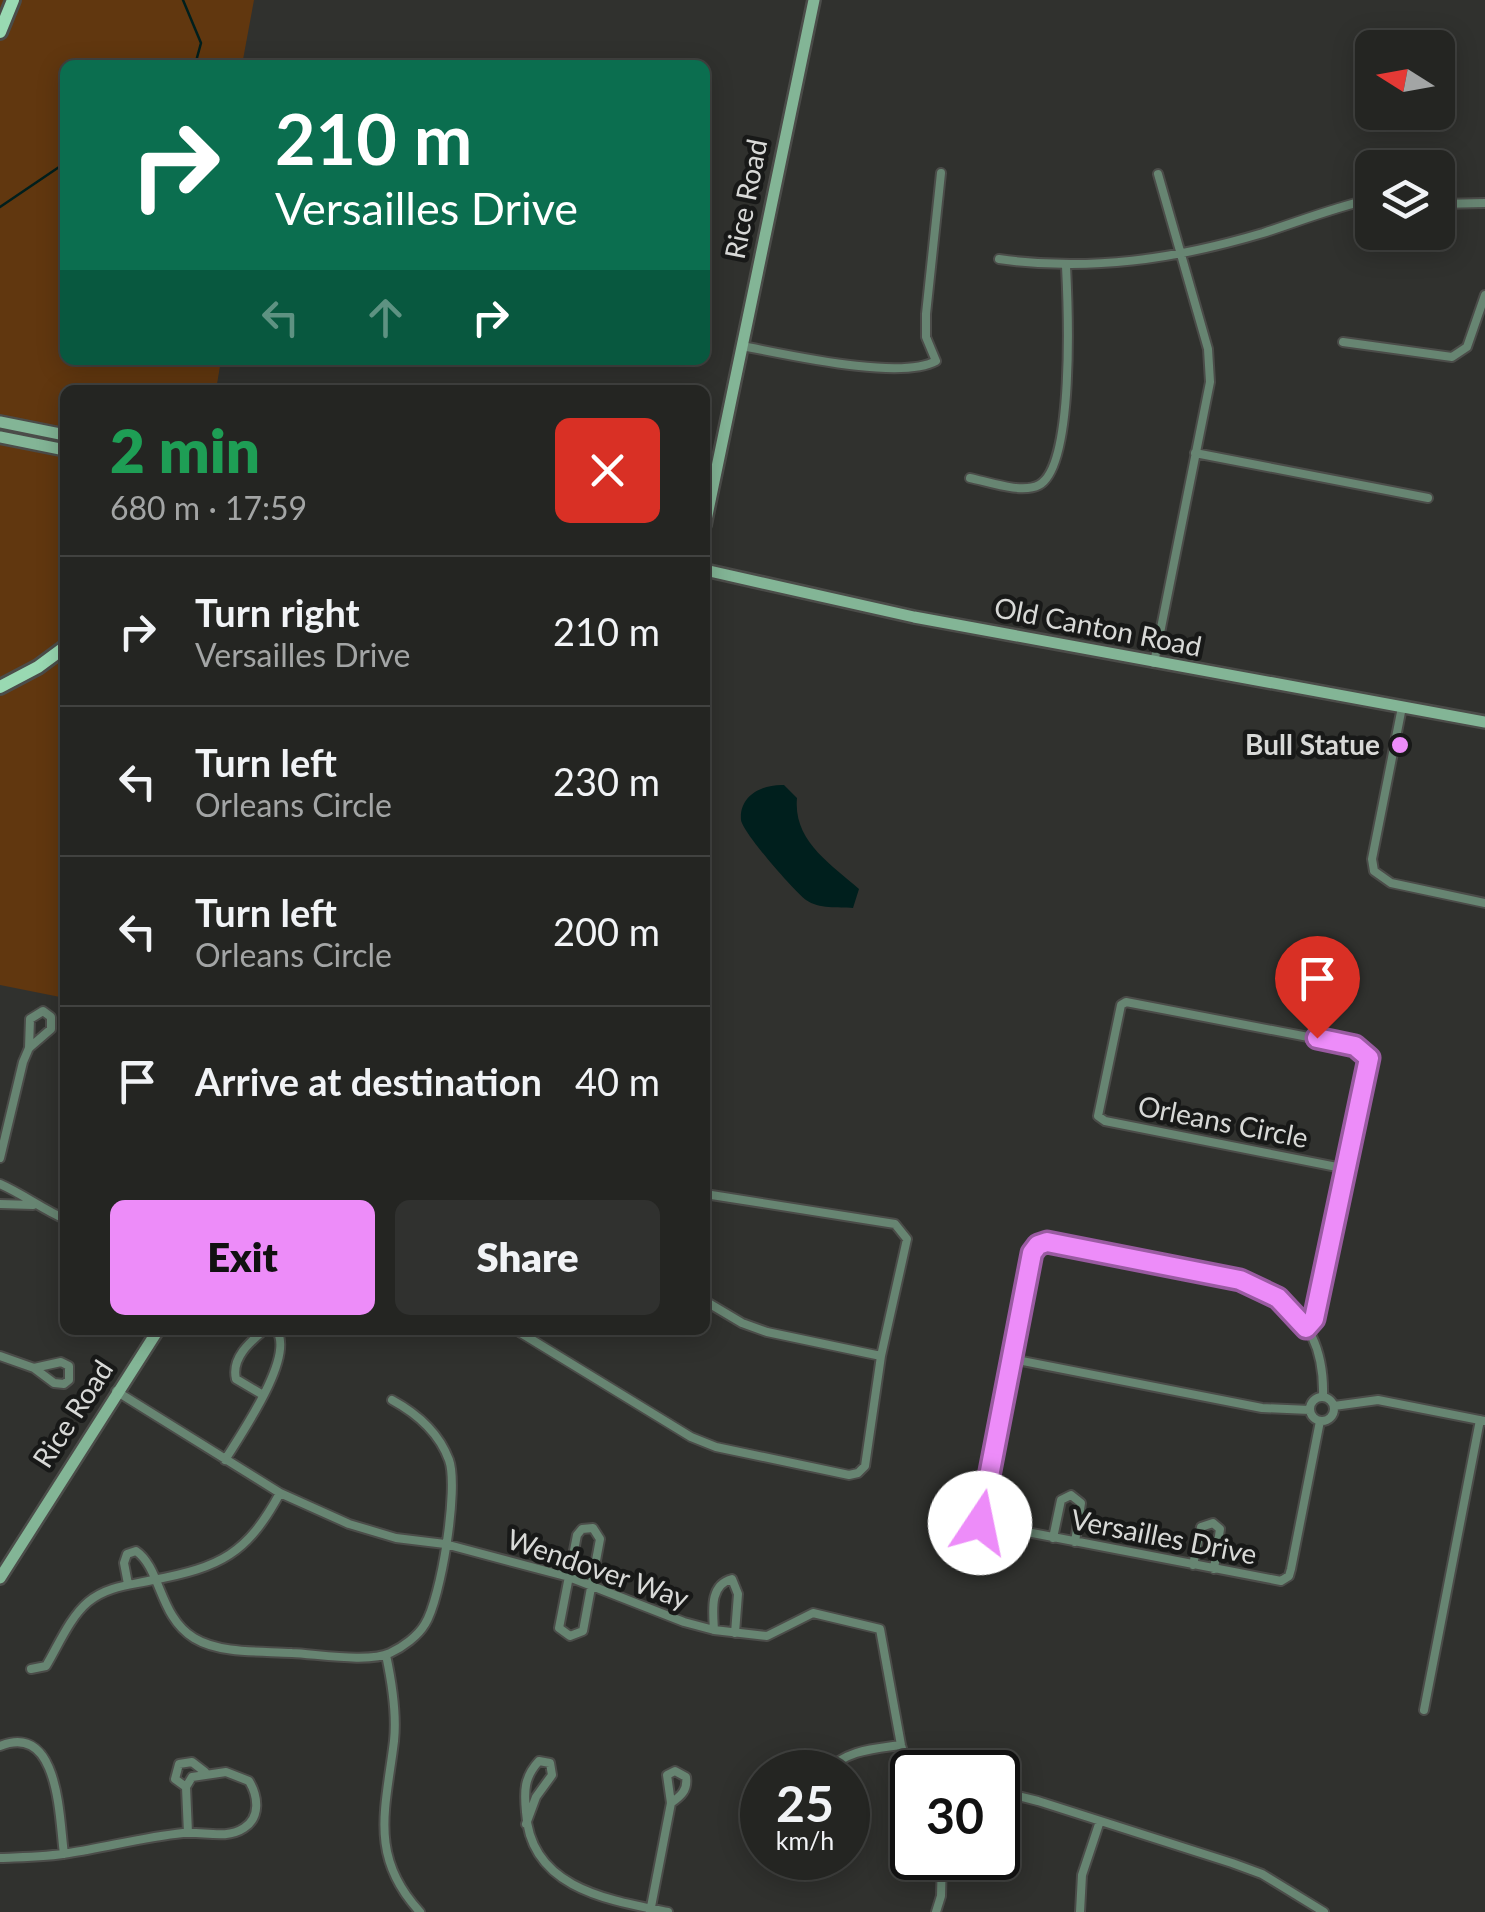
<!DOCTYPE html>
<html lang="en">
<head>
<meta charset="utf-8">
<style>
  body { margin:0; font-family:Lato,sans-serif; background:#30312f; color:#f1f3f6; height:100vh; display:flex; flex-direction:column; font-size:38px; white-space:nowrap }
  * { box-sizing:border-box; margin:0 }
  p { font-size:32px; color:#a3a5a5 }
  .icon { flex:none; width:55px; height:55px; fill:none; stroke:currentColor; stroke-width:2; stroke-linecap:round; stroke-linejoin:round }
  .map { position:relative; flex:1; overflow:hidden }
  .sheet { position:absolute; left:60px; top:385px; width:650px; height:950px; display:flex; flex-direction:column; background:#242522; border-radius:15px; box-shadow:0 5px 25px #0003,0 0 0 2px #414240 }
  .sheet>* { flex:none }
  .banner { position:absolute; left:60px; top:60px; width:650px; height:305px; border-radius:15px; box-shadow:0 5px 25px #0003,0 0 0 2px #414240; background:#0b6e4f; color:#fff; overflow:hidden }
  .needle { width:65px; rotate:281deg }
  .fabs { position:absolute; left:1355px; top:30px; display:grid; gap:20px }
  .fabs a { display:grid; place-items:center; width:100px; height:100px; border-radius:15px; background:#242522; box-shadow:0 5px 25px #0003,0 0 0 2px #414240; font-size:50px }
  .speed { position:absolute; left:740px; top:1750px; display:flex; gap:20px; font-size:50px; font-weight:700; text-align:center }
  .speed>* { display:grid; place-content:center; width:130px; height:130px; border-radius:50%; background:#242522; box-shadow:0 5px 25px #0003,0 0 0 2px #414240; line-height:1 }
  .speed small { font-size:25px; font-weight:400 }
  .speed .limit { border:5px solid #111; border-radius:15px; background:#fff; color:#111 }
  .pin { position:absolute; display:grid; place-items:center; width:85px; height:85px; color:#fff; margin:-102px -42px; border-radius:50% 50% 50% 0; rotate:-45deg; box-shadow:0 0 10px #0007 }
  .pin .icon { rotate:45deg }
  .me { position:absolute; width:110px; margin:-55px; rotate:11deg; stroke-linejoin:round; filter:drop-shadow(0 0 8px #0008) }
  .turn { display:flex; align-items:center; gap:35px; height:210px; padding:0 50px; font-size:45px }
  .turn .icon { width:130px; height:130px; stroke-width:2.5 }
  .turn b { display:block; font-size:70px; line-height:85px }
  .lanes { display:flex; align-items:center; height:95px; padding:0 50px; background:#0003; justify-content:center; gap:50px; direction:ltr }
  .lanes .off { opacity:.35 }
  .round { display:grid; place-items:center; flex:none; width:105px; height:105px; border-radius:15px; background:#30312f }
  .head { display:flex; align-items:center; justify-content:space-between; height:170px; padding:0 50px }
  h1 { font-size:60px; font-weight:800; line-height:75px; color:#1e9e55 }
  .action { display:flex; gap:20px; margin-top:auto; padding:20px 50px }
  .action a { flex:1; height:115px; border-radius:15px; background:#ed8cf9; color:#111; font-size:40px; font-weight:800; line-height:115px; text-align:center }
  .action a+a { background:#30312f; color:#f1f3f6 }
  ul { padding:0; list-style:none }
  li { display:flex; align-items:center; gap:30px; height:150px; padding:0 50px; border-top:2px solid #414240 }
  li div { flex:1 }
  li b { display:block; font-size:38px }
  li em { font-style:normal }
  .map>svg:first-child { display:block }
  .green { fill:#61370f }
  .water { fill:#001f1d }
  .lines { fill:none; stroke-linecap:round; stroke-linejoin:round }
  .stream { stroke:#001f1d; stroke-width:2.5 }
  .street-casing { stroke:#4b4c49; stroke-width:12 }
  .secondary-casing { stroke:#4b4c49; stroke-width:16 }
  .primary-casing { stroke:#4b4c49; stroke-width:18 }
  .street { stroke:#678572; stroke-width:8 }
  .secondary { stroke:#83b596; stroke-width:11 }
  .primary { stroke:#99d9b2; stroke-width:12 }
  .route-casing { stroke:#9a5ba2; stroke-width:25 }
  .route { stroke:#ed8cf9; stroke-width:18 }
  .poi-dot { fill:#ed8cf9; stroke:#181918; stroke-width:4 }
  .labels { text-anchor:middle; stroke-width:9; stroke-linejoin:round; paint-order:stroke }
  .street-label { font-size:28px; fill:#d8d9d7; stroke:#181918 }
  .poi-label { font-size:28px; font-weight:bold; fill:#d8d9d7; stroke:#181918; text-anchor:end }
</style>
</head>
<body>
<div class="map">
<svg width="1485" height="1912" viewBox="0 0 1485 1912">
  <rect width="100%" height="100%" fill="#30312e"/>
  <path class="green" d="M 0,0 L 254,0 L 242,65 L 65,65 L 65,360 L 221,360 L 216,390 L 65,390 L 65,998 L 0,985 Z"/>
  <path class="water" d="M 784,785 L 797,798 C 793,841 831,864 859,889 L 853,908 C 838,907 819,909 806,900 C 794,891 743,833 741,820 C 739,795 763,784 784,785 Z"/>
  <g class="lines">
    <path class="stream" d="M 183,0 L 201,43 L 195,65
      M 0,207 L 65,163"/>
    <defs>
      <path id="street" d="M 1438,204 L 1485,203
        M 999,259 C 1089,272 1176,259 1263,233 C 1300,221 1335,207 1372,199
        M 1343,342 L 1452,357 L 1467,347 L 1485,295
        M 742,346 C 785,354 900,381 936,361 L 926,337 L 926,314 L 941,173
        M 1195,453 L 1428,498
        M 970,478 C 989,482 1022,494 1039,485 C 1075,466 1068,305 1066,266
        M 1154,663 L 1210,382 L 1208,349 L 1158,174
        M 1402,707 L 1372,859 L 1374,871 L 1391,883 L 1485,903
        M 0,1158 L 23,1062 L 29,1048 L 51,1029 L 51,1017 L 43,1011 L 30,1019 L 29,1048
        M 0,1184 C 23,1194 42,1209 65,1219
        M 0,1204 L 33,1205
        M 705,1301 L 742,1323 L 767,1332 L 881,1356
        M 1307,1329 L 1318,1311 L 1369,1058 L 1355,1046 L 1126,1002 L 1121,1005 L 1098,1116 L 1105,1121 L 1347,1169
        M 516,1330 L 691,1437 L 716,1447 L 849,1475 L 858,1473 L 865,1466 L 881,1356 L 907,1239 L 895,1224 L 705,1194
        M 0,1356 L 34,1368 L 54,1383 L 64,1384 L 69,1380 L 69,1366 L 61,1362 L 34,1368
        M 1012,1359 L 1262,1408 L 1310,1410
        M 116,1391 L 280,1493 L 349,1524 L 396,1538 L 445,1544 L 569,1577 L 684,1622 L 714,1630 L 767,1636 L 813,1613 L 880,1629 L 901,1745 L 912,1783
        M 263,1395 L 236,1379 C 231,1358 250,1342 264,1330
        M1310 1409a12 12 0 1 1 24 0a12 12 0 1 1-24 0Z
        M 1334,1406 L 1378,1400 L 1485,1421
        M 1320,1421 L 1291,1569 L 1289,1576 L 1281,1581 L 980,1523 L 1032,1253 L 1037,1245 L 1047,1242 C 1088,1250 1129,1257 1170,1265 C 1250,1281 1326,1295 1323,1397
        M 225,1460 C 241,1434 296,1355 276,1330
        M 980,1523 L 974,1549 L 983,1558 L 994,1555 L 1001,1528
        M 593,1528 L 600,1539 L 583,1631 L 570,1636 L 559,1628 L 577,1535 L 582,1529 Z
        M 1053,1538 L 1061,1500 L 1071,1495 L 1081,1503 L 1075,1542
        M 1193,1565 L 1201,1527 L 1213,1523 L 1220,1529 L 1214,1569
        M 128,1584 L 124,1563 L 127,1554 L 136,1551 C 161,1568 159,1617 194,1638 C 220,1654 262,1651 292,1653 C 317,1654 369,1663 390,1653 C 403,1647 418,1636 425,1624 C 441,1599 459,1487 449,1460 C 439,1433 416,1413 392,1400
        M 714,1630 C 713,1611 709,1585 732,1579 L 738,1594 L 735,1633
        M 386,1655 C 392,1683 397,1713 394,1741 C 386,1808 368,1856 420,1912
        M 31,1669 L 46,1666 C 58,1646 70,1617 88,1602 C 107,1586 131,1585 153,1580 C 221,1567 247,1554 280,1493
        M 1424,1710 L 1480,1420
        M 0,1746 C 60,1722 59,1819 64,1854
        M 826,1772 C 846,1750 873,1749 901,1745
        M 186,1787 L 175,1779 L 179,1764 L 192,1762 L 205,1772
        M 998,1791 L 1038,1801 L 1232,1863 L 1262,1874 L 1324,1912
        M 526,1824 L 536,1797 L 552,1775 L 550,1763 L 539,1761 C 524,1777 524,1791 526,1812 C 530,1888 608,1900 668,1912
        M 0,1858 C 23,1857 47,1857 69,1853 C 107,1847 145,1837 183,1833 C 203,1831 226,1840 244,1828 C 261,1817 258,1796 249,1781 L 226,1772 L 192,1777 L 186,1787 L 188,1833
        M 650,1912 L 671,1803 L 667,1775 L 675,1771 L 686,1777 C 688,1790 681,1796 671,1803
        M 936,1912 L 941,1896 L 942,1858
        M 1080,1912 L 1082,1875 L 1100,1821"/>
      <path id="secondary" d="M 0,422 L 65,435
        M 0,437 L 65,450
        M 705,525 L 814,0
        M 705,570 L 914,617 L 1485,722
        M 0,1578 L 158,1330"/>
      <path id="primary" d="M 0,32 L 13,0
        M 0,687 L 38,667 L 65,647"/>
    </defs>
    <use href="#street" class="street-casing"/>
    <use href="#secondary" class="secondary-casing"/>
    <use href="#primary" class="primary-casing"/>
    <use href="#street" class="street"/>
    <use href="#secondary" class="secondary"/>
    <use href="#primary" class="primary"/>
  </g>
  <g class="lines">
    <defs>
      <path id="route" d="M 980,1523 L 1032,1253 L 1038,1245 L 1047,1242 L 1240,1280 L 1278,1298 L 1306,1328 L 1314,1319 L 1369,1058 L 1355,1046 L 1317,1038"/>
    </defs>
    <use href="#route" class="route-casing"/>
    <use href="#route" class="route"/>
  </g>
  <circle class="poi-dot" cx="1400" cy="745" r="10"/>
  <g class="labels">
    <g class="street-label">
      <text transform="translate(746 199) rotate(-79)" y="10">Rice Road</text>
      <text transform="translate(1098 627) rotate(11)" y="10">Old Canton Road</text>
      <text transform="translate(1223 1122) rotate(11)" y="10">Orleans Circle</text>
      <text transform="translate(73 1414) rotate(-57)" y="10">Rice Road</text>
      <text transform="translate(1164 1537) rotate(11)" y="10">Versailles Drive</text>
      <text transform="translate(598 1569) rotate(19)" y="10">Wendover Way</text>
    </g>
    <g class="poi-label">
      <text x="1380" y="755">Bull Statue</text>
    </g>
  </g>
</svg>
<div class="fabs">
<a><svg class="needle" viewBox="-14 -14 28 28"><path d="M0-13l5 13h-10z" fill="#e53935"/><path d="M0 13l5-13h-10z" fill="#a3a5a5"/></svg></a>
<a><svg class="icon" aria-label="layers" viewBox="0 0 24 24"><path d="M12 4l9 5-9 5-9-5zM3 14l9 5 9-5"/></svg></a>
</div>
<div class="speed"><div>25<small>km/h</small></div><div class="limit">30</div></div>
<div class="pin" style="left:1317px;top:1038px;background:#d93025"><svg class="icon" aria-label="arrive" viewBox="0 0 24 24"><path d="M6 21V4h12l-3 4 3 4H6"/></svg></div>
<svg class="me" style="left:980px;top:1523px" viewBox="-20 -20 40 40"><circle r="19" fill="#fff"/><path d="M0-13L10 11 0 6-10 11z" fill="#ed8cf9"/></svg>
<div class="banner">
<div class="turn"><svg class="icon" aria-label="right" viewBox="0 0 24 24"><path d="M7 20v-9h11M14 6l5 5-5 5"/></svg><div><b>210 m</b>Versailles Drive</div></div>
<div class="lanes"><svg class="icon off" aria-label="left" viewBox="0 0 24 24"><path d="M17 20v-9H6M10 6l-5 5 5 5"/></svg><svg class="icon off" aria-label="ahead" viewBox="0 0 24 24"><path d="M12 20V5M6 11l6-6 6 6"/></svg><svg class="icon" aria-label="right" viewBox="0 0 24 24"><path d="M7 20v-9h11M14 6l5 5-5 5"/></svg></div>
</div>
<section class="sheet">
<div class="head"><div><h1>2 min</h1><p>680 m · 17:59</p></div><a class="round" style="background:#d93025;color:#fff"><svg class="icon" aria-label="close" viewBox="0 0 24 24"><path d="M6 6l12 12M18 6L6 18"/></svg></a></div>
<ul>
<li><svg class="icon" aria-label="right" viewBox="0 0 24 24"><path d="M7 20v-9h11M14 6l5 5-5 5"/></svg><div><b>Turn right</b><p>Versailles Drive</p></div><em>210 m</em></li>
<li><svg class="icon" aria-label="left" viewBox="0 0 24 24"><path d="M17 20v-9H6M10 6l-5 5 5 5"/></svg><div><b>Turn left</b><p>Orleans Circle</p></div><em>230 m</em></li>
<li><svg class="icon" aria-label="left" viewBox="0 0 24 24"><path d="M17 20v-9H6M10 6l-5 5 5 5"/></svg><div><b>Turn left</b><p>Orleans Circle</p></div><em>200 m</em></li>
<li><svg class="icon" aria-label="arrive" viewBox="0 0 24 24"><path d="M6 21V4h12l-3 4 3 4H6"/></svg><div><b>Arrive at destination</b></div><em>40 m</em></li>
</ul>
<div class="action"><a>Exit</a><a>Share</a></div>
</section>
</div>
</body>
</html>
